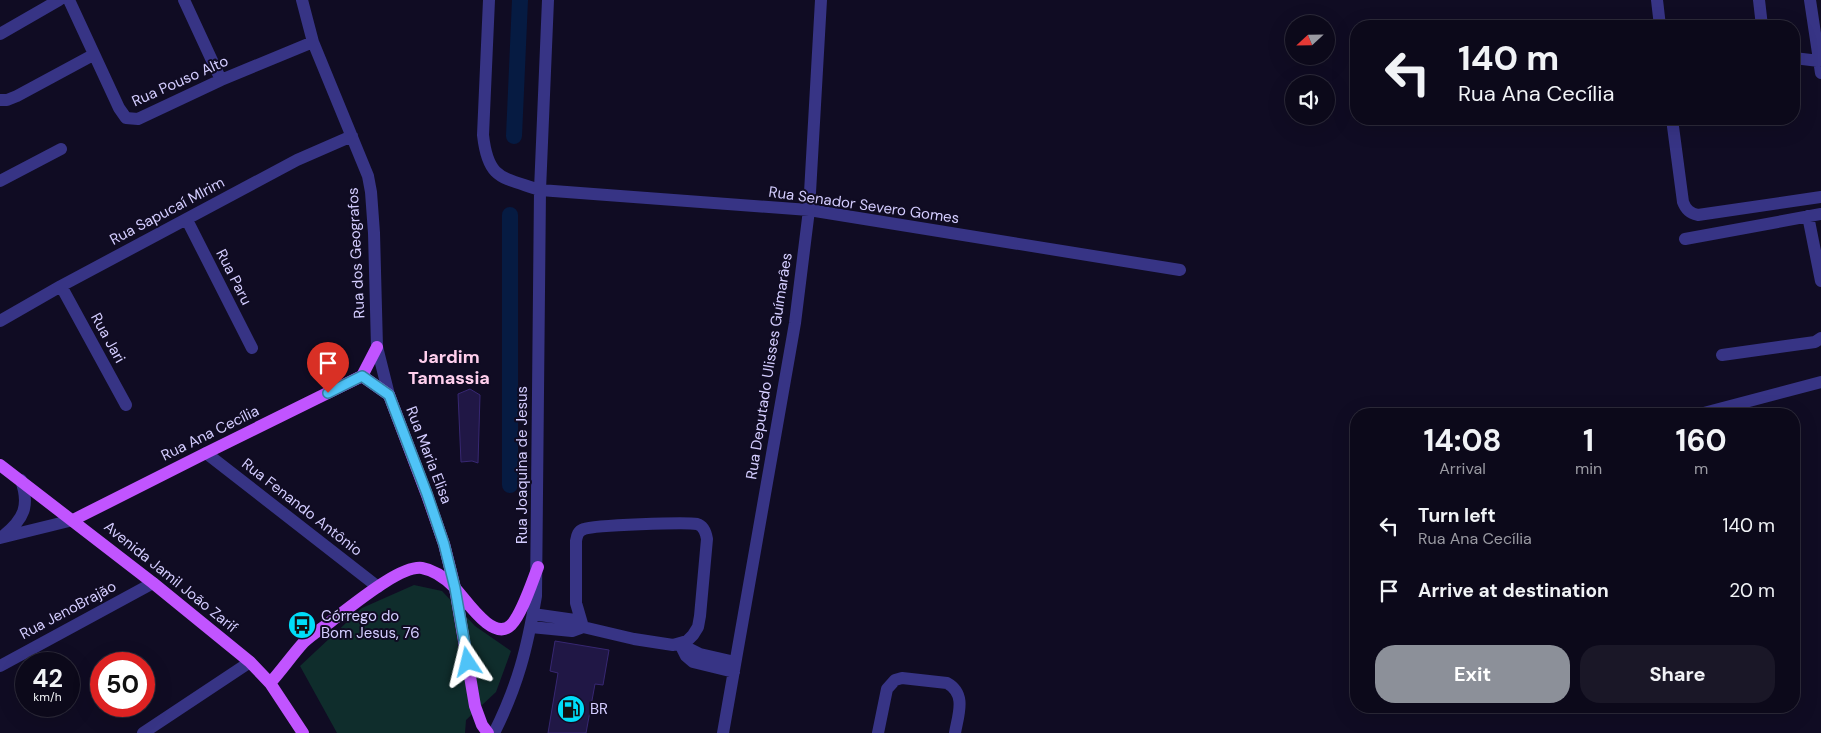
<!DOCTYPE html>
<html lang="en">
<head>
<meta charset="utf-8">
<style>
  body { margin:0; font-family:"DM Sans",sans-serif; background:#1a1727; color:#f1f3f6; height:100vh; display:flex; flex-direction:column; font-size:19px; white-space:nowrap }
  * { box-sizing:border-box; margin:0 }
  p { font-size:16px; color:#9a9aa2 }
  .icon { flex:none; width:28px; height:28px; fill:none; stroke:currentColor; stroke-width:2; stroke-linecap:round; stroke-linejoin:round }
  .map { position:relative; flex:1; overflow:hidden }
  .side { position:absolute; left:1350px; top:408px; width:450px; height:305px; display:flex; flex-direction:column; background:#0c091a; border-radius:20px; box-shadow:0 5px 20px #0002,0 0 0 1px #2c2a39 }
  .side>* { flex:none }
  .hud { position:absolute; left:1350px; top:20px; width:450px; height:105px; border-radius:20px; box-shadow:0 5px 20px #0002,0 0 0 1px #2c2a39; background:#0c091a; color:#f1f3f6; overflow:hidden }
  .needle { width:32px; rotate:248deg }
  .buttons { position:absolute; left:1285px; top:15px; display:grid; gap:10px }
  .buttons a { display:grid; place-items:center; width:50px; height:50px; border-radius:50%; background:#0c091a; box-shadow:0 5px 20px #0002,0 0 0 1px #2c2a39; font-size:25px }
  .speed { position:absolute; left:15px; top:652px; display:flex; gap:10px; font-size:25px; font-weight:700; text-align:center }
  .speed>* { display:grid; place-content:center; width:65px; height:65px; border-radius:50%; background:#0c091a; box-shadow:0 5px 20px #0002,0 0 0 1px #2c2a39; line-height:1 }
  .speed small { font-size:12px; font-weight:400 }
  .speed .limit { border:8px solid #d22; background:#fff; color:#111 }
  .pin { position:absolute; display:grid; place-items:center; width:42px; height:42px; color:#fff; margin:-51px -21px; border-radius:50% 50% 50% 0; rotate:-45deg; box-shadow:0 0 5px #0007 }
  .pin .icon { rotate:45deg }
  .me { position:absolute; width:55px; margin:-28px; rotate:350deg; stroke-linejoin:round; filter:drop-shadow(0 0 4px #0008) }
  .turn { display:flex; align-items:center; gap:18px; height:105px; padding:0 25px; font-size:22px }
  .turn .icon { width:65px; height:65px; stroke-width:2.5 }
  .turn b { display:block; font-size:35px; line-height:42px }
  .eta { display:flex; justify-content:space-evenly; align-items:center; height:85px; text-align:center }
  .eta b { font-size:30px; font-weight:700; line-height:35px }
  .button { display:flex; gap:10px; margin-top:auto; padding:10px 25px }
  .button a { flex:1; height:58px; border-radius:20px; background:#8c9099; color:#fff; font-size:20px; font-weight:700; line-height:58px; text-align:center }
  .button a+a { background:#1a1727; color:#f1f3f6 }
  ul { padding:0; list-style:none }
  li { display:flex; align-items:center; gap:15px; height:65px; padding:0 25px }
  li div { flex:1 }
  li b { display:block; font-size:19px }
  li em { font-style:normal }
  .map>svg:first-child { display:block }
  .green { fill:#0f2d2c }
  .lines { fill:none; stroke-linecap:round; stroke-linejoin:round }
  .canal { stroke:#061b42; stroke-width:16 }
  .building { fill:#201745; stroke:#372772 }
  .minor { stroke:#373485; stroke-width:12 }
  .major { stroke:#c154ff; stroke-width:12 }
  .route-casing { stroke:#337fa1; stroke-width:12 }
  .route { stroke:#4fc3f7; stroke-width:9 }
  .labels { text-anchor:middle; stroke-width:4; stroke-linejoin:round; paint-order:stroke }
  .street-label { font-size:15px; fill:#d4cdff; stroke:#100c23 }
  .poi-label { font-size:15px; fill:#d4cdff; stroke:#100c23; text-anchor:start }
  .quarter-label { font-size:18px; font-weight:bold; fill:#ffcfed; stroke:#100c23 }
</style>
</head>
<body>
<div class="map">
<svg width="1821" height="733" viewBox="0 0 1821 733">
  <rect width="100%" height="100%" fill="#100c23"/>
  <path class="green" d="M 414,585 L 442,591 L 475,626 L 511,651 L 496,692 L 466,720 L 465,733 L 337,733 L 300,666 L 362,608 Z"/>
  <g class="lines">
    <path class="canal" d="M 514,136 L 520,0
      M 510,215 L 510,485"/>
  </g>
  <path class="building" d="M 470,389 L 480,395 L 478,463 L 472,461 L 461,462 L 458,394 Z
    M 555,641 L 609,650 L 603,685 L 595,684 L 586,733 L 548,733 L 558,673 L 550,671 Z"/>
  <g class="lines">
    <path class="minor" d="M 69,0 L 119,108 L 126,118 L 138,119 L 221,80 L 313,42
      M 184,0 L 221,80
      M 302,0 L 313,42 L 368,176 L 371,192 L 374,233 L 377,347 L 389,395
      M 489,0 L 483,135 C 488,180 502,177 540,190 L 809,210 L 1180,270
      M 1657,0 L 1660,26
      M 1759,0 L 1762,26
      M 1810,0 L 1821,73
      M 0,34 L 59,0
      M 1794,58 L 1819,61
      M 0,100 L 7,100 L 17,96 L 93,55
      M 1672,119 L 1683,202 C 1686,210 1690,213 1698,215 L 1821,197
      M 0,181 L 61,149
      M 1808,216 L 1821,281
      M 187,220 L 252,348
      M 1685,239 L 1821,214
      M 61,286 L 126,405
      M 0,321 L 61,286 L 297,160 L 352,136
      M 1722,355 L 1815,342 L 1821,338
      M 1700,414 L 1821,382
      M 206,453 L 378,587
      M 3,536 C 24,519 30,506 21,480
      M 0,538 L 73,520
      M 533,614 L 575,620 L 583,627 L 634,639 L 673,645 L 687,641 L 693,635 L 698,627 L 700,616 L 707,539 C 706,533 704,526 697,524 C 686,522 594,525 584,529 C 578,531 577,535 576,541 L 576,603 L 583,627
      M 531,627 L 572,631 L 583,627
      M 680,644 L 686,656 L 693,662 L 734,672
      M 680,644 L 700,654 L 735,662
      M 0,666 L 153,583
      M 143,733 L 250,662
      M 494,733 C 518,685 527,649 536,596 L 540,190 L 548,0
      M 723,733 L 795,323 L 809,210 L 821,0
      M 878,733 L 887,689 L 895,680 L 902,678 L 947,683 C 967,694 958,715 955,733"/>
    <path class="major" d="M 362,376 L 389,395 L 427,495 L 444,544 L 455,588 L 475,706 L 482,725 L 488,733
      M 362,376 L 377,347
      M 0,465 L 153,583 L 250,662 L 270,683 L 303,733
      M 73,520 L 206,453 L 362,376
      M 270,683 C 282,670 292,655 304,642 C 313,633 325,627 334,619 C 352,606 400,565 422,568 C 434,570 446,579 454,587 C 465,598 493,643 511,625 C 522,614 532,582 538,567"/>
  </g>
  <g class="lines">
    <defs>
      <path id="route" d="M 328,393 L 362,376 L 389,395 L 427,494 L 444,544 L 455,588 L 468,662"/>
    </defs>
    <use href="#route" class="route-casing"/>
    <use href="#route" class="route"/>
  </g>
  <defs>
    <symbol id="bus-disc" viewBox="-11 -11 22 22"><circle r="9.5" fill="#00ddf8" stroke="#100c23"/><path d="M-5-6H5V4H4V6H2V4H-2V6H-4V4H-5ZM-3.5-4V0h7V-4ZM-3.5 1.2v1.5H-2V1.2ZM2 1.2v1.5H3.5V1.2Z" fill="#111"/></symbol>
    <symbol id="fuel-disc" viewBox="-11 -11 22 22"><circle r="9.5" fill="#00ddf8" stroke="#100c23"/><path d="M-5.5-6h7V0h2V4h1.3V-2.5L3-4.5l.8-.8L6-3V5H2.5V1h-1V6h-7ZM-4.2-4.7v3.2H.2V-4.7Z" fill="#111"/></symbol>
  </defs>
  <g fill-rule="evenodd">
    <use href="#bus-disc" x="286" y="609" width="32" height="32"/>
    <use href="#fuel-disc" x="555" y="693" width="32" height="32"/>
  </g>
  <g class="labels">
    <g class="street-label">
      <text transform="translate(180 81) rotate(-24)" y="5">Rua Pouso Alto</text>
      <text transform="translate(864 205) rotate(8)" y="5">Rua Senador Severo Gomes</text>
      <text transform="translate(167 211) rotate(-28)" y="5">Rua Sapucaí MIrim</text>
      <text transform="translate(356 253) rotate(-93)" y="5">Rua dos Geografos</text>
      <text transform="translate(234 277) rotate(63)" y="5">Rua Paru</text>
      <text transform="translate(108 338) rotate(61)" y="5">Rua Jari</text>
      <text transform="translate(769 366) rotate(-81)" y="5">Rua Deputado Ulisses Guímarâes</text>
      <text transform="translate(210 433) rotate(-26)" y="5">Rua Ana Cecília</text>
      <text transform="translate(429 455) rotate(69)" y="5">Rua Maria Elisa</text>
      <text transform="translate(522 465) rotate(-90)" y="5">Rua Joaquina de Jesus</text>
      <text transform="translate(302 507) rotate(38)" y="5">Rua Fenando Antônio</text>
      <text transform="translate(171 577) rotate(39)" y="5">Avenida Jamil João Zarif</text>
      <text transform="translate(68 610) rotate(-28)" y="5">Rua JenoBrajão</text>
    </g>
    <g class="poi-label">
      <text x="321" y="621">Córrego do<tspan x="321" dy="17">Bom Jesus, 76</tspan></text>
      <text x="590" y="714">BR</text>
    </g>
    <g class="quarter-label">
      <text x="449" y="363">Jardim<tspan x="449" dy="21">Tamassia</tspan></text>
    </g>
  </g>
</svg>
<div class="buttons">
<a><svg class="needle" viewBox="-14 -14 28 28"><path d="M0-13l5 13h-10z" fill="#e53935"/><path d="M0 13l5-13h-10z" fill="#9a9aa2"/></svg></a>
<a><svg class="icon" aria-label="sound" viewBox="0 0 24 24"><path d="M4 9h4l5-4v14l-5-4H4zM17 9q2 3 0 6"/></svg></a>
</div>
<div class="speed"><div>42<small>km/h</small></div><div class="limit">50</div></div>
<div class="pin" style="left:328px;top:393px;background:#d93025"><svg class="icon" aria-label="arrive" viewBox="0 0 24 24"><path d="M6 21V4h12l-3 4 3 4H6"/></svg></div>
<svg class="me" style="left:468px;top:662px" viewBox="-20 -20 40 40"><path d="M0-17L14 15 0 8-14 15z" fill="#4fc3f7" stroke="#fff" stroke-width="4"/></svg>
<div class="hud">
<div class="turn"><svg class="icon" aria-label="left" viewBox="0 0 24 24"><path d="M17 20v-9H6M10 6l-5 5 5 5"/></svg><div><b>140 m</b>Rua Ana Cecília</div></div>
</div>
<section class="side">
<div class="eta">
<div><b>14:08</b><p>Arrival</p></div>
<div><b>1</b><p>min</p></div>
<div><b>160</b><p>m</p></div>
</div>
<ul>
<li><svg class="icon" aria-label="left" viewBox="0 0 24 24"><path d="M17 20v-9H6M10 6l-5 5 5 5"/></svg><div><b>Turn left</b><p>Rua Ana Cecília</p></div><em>140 m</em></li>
<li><svg class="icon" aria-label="arrive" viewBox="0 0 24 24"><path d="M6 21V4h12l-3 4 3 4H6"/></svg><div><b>Arrive at destination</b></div><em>20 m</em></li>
</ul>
<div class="button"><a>Exit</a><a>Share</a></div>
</section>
</div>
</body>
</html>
